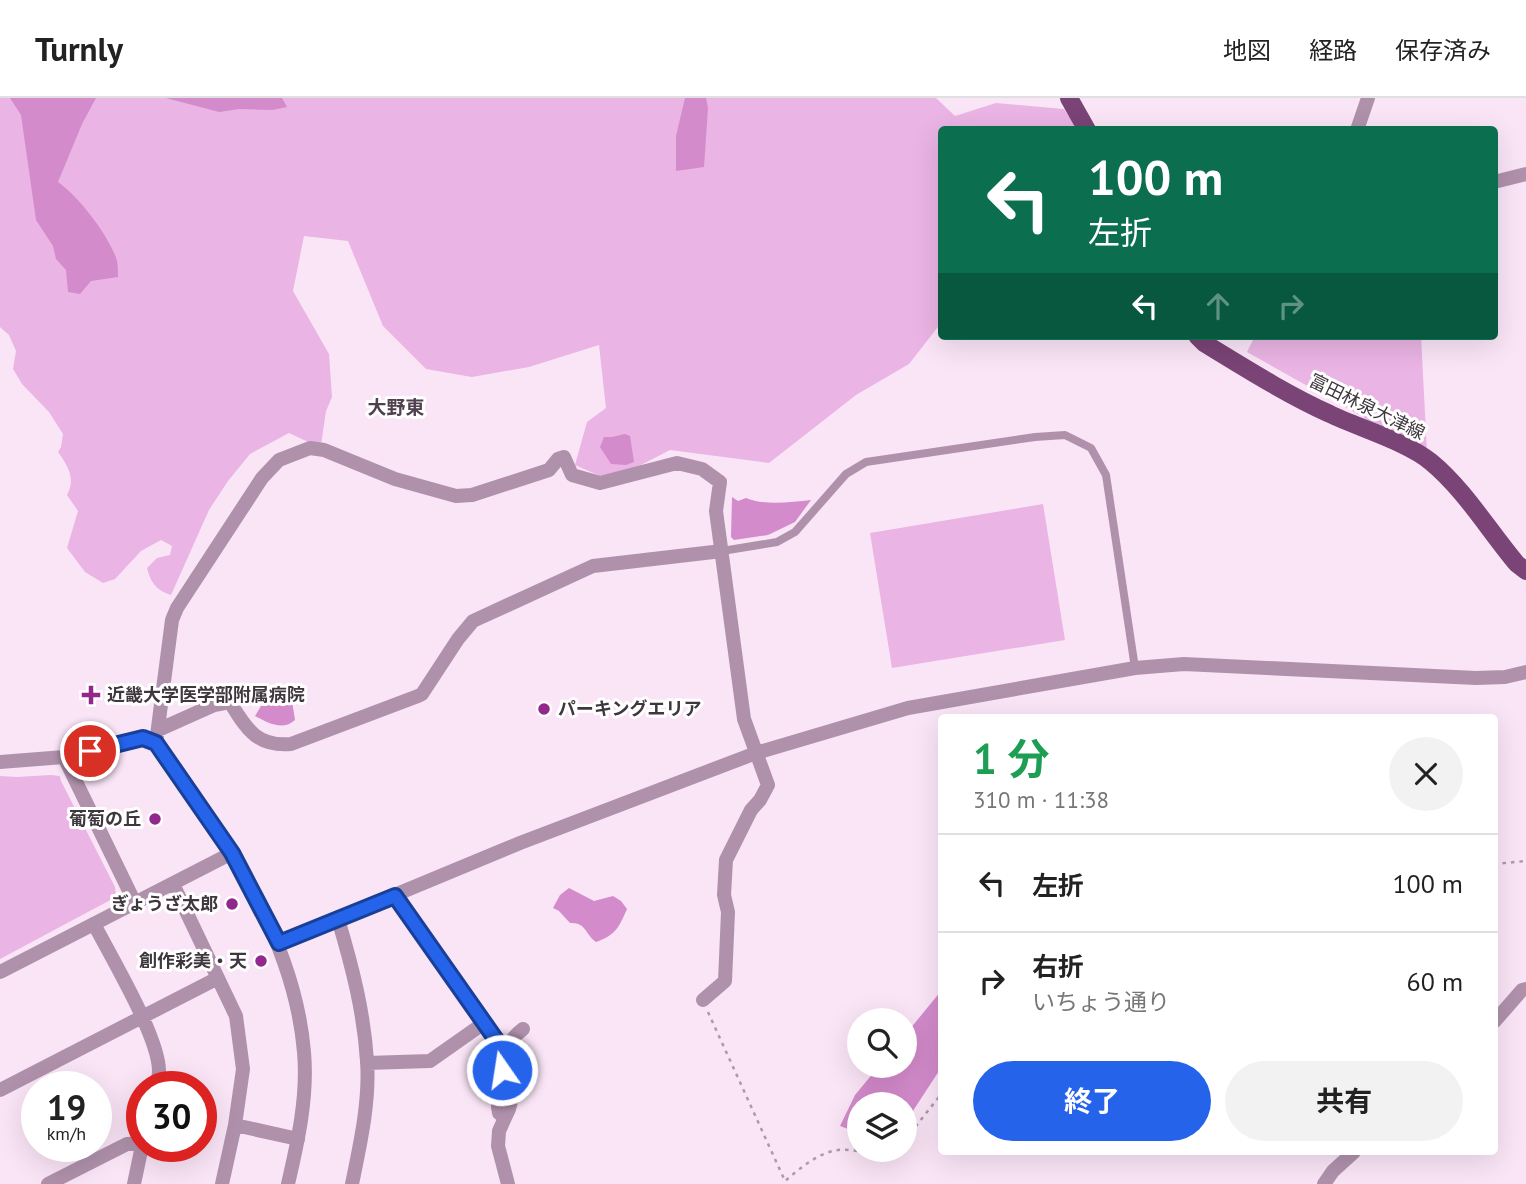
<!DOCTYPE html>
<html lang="ja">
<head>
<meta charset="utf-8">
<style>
  body { margin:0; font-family:"PT Sans","Noto Sans JP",sans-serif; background:#f2f2f2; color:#222; height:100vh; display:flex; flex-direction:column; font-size:26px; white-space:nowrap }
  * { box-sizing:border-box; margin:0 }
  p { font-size:23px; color:#767676 }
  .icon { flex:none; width:38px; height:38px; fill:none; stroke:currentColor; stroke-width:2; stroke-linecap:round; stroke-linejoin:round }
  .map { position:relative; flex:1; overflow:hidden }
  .panel { position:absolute; left:938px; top:616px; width:560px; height:441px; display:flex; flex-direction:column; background:#fff; border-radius:7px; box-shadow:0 7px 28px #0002 }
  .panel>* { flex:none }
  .hud { position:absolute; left:938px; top:28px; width:560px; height:214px; border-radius:7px; box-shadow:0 7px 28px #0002; background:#0b6e4f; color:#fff; overflow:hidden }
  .controls { position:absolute; left:847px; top:910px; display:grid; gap:14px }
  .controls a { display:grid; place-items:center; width:70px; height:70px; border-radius:50%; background:#fff; box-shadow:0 7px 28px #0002; font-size:35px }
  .speed { position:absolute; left:21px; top:973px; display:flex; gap:14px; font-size:35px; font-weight:700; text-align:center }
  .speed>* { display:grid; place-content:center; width:91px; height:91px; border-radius:50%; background:#fff; box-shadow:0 7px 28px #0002; line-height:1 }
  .speed small { font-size:18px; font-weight:400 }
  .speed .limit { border:10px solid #d22; background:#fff; color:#111 }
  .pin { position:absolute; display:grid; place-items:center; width:60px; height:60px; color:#fff; margin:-30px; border:4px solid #fff; border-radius:50%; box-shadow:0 2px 7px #0007 }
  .me { position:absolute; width:77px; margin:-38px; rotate:347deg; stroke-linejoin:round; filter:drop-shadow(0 0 5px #0008) }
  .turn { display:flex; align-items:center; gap:24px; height:147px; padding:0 35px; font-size:32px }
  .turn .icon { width:91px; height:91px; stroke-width:2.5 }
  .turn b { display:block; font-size:49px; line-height:60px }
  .lanes { display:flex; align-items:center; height:66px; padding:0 35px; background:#0003; justify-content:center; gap:35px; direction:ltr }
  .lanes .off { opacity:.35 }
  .round { display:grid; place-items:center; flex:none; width:74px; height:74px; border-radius:37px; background:#f2f2f2 }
  .summary { display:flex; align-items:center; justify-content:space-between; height:119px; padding:0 35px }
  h1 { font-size:42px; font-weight:700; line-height:52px; color:#1e9e55 }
  .primary-button { display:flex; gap:14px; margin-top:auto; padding:14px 35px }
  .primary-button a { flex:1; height:80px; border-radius:42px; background:#2563eb; color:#fff; font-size:28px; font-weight:700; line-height:80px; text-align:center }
  .primary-button a+a { background:#f2f2f2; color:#222 }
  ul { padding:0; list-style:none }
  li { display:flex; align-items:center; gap:21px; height:98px; padding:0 35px; border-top:2px solid #e0e0e0 }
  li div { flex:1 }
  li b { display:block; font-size:26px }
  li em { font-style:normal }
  header { display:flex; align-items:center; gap:42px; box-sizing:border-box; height:98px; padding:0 35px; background:#fff; border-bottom:2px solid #e0e0e0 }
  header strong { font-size:33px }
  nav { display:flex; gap:38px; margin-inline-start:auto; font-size:24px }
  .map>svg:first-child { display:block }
  .green { fill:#eab4e4 }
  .water { fill:#d38bcb }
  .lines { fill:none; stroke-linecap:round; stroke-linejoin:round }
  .path { stroke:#ab9ba9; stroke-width:2.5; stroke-dasharray:3.5 5; stroke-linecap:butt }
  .service { stroke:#b091ac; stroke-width:8 }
  .minor { stroke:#b091ac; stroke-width:14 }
  .tertiary { stroke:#b091ac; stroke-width:14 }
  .primary { stroke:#7a4476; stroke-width:18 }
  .route-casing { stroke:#184099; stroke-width:18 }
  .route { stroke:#2563eb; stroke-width:12 }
  .poi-dot { fill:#92288c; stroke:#fff; stroke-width:2.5 }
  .labels { text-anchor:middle; stroke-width:6; stroke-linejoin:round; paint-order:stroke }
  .street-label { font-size:18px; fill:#3f373e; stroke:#fff }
  .poi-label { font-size:18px; font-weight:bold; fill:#3f373e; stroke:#fff; text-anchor:end }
  .neighbourhood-label { font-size:19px; font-weight:bold; fill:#51404e; stroke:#fff }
</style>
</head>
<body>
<header>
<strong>Turnly</strong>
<nav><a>地図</a><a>経路</a><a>保存済み</a></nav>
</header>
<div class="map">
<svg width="1526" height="1086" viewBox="0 0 1526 1086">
  <rect width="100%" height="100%" fill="#fae5f7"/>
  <path class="green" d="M 0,0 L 936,0 L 955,18 L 996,5 L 1064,11 L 1078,31 L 942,32 L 941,225 L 909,266 L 856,297 L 769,365 L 670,352 L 637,369 L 600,378 L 575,367 L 587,324 L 606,310 L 599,247 L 529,269 L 472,279 L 426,271 L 383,228 L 348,143 L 304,138 L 293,193 L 329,256 L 332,299 L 326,313 L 321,347 L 306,343 L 289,335 L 250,356 L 228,383 L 209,412 L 171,497 C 156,492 151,485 147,470 L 157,460 L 170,457 L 172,448 L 161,442 L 141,453 L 115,481 L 103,485 L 85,474 L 67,450 L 78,413 L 67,397 C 76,381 68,368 58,354 L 61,349 L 63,336 L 49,314 L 22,286 L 13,271 L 16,253 L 9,237 L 0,229 Z
    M 1255,238 L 1421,238 L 1427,355 L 1247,254 Z
    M 1043,406 L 1065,542 L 892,570 L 870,435 Z
    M 51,677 L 60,678 L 61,683 L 115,789 L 116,799 L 0,861 L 0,678 L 17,679 Z"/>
  <path class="water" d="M 10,0 L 96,0 L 82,26 L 58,84 C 79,99 105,133 115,157 C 118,163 118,172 118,179 L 91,183 L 80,196 L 68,194 L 66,172 L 56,161 L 53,148 L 36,122 L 21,17 Z
    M 166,0 L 282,0 L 287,9 L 272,12 L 239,11 L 219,14 Z
    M 685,0 L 706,0 L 708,10 L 704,69 L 676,73 L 676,38 Z
    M 625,336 L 630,338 L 634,364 L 626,367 L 611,366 L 600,349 L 604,339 L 612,339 Z
    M 732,399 L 738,403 L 746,400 C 765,408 791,404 811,402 L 795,424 L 768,437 L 734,442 L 731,439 Z
    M 292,603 L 295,622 C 283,633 268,625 255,618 L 261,608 Z
    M 569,790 L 594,803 L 613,798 L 621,803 L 627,811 C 619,829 616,837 596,844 C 585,836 586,824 570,825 L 559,813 L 553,810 L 560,797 Z
    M 941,893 L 941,970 L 905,1025 L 905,1006 L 859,1006 L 859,1035 L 840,1028 L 855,997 L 879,968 L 905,968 L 905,937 Z"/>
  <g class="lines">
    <path class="path" d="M 1494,766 L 1526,763
      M 708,914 L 785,1083 C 803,1068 824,1049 849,1052 C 865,1053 877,1059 893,1057 L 898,1052
      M 905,1042 L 942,995"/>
    <path class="service" d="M 722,453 L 777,444 L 795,434 L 846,376 L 866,364 L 1035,339 L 1065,337 L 1091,350 L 1106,377 L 1135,570
      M 230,604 L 295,593"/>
    <path class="minor" d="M 1357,32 L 1368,0
      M 158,632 L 214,607 L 230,604 C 246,630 256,649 291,646 L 418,598 L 422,596 L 458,541 L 473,523 L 593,468 L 722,453
      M 156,645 L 172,522 L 177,510 L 262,380 L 279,362 L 310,350 L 324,352 L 395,381 L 456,398 L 472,397 L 549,372 L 558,361 L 564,359 L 572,377 L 600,385 L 677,365 L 702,371 L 720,384 L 716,413 L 744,621 L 768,687 L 760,702 L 751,712 L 726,762 L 724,797 L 728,814 L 725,883 L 703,902
      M 64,659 L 135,805
      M 173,786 L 236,918 L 243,971 L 235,1027 L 222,1086
      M 395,798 L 504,953
      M 338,821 C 352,868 364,914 367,963 C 370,1003 360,1047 352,1086
      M 94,826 C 111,859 159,939 159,973 C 159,978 157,984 155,989
      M 1494,924 L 1522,892 L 1526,891
      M 367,965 L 430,963 L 484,925
      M 0,992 L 218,880
      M 504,1019 L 499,1015 L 498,1009 C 501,980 497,950 523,931
      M 235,1027 L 298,1041
      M 48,1086 L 127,1046 L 142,1045
      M 134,1086 L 142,1048
      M 508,1086 L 498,1048 L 499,1033 L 509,1011 L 521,965 L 526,959
      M 1324,1086 L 1333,1073 L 1354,1054"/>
    <path class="tertiary" d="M 1494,84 L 1526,76
      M 0,664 L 64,659 L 143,640 L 156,645 C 221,739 294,835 304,954 C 308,998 298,1043 288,1086
      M 279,845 L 520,745 L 756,655 L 908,610 L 1135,570 L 1184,566 L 1476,580 L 1505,579 L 1526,574
      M 0,874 L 232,755"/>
    <path class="primary" d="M 1069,0 L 1087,32
      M 1197,238 L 1204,245 C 1245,270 1286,296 1330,316 C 1359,330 1407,344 1431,364 C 1464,391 1490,434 1517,466 L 1526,473"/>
  </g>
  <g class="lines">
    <defs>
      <path id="route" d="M 90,653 L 143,640 L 156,645 L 232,755 L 279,845 L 395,798 L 504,953 L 502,972"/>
    </defs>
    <use href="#route" class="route-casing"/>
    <use href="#route" class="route"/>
  </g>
  <g class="poi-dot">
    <path d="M87.5 586.5h7v7h7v7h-7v7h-7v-7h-7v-7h7z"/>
    <circle cx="544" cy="611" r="7"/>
    <circle cx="155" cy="721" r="7"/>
    <circle cx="232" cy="806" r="7"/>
    <circle cx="261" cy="863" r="7"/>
  </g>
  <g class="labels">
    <g class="street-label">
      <text transform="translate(1367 309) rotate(26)" y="6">富田林泉大津線</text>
    </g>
    <g class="poi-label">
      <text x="107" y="603" text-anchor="start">近畿大学医学部附属病院</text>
      <text x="558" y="617" text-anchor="start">パーキングエリア</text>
      <text x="141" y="727">葡萄の丘</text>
      <text x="218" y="812">ぎょうざ太郎</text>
      <text x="247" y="869">創作彩美・天</text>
    </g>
    <g class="neighbourhood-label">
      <text x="396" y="316">大野東</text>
    </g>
  </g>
</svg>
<div class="controls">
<a><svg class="icon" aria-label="search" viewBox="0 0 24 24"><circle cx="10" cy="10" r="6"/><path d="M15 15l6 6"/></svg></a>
<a><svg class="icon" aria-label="layers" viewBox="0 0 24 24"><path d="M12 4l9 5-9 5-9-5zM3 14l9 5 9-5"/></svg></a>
</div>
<div class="speed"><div>19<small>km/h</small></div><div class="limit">30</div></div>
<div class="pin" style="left:90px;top:653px;background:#d93025"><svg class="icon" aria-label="arrive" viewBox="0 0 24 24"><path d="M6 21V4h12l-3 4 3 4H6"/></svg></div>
<svg class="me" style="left:502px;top:972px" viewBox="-20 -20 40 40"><circle r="17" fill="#2563eb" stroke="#fff" stroke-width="3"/><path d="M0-11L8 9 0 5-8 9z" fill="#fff"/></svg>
<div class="hud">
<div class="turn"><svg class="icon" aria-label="left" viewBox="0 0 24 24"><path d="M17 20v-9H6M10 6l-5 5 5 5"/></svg><div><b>100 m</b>左折</div></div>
<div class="lanes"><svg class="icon" aria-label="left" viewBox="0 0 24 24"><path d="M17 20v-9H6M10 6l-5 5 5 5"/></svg><svg class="icon off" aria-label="ahead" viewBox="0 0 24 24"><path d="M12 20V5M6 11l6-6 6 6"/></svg><svg class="icon off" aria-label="right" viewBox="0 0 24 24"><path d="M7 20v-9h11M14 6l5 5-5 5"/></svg></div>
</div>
<section class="panel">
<div class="summary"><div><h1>1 分</h1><p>310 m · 11:38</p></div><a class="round"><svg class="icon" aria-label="close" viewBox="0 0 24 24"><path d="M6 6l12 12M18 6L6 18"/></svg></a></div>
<ul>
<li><svg class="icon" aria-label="left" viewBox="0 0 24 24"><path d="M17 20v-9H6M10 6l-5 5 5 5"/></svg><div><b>左折</b></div><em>100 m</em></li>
<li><svg class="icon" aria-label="right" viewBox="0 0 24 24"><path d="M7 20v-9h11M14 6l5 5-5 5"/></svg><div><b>右折</b><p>いちょう通り</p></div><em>60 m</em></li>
</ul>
<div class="primary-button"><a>終了</a><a>共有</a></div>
</section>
</div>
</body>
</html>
